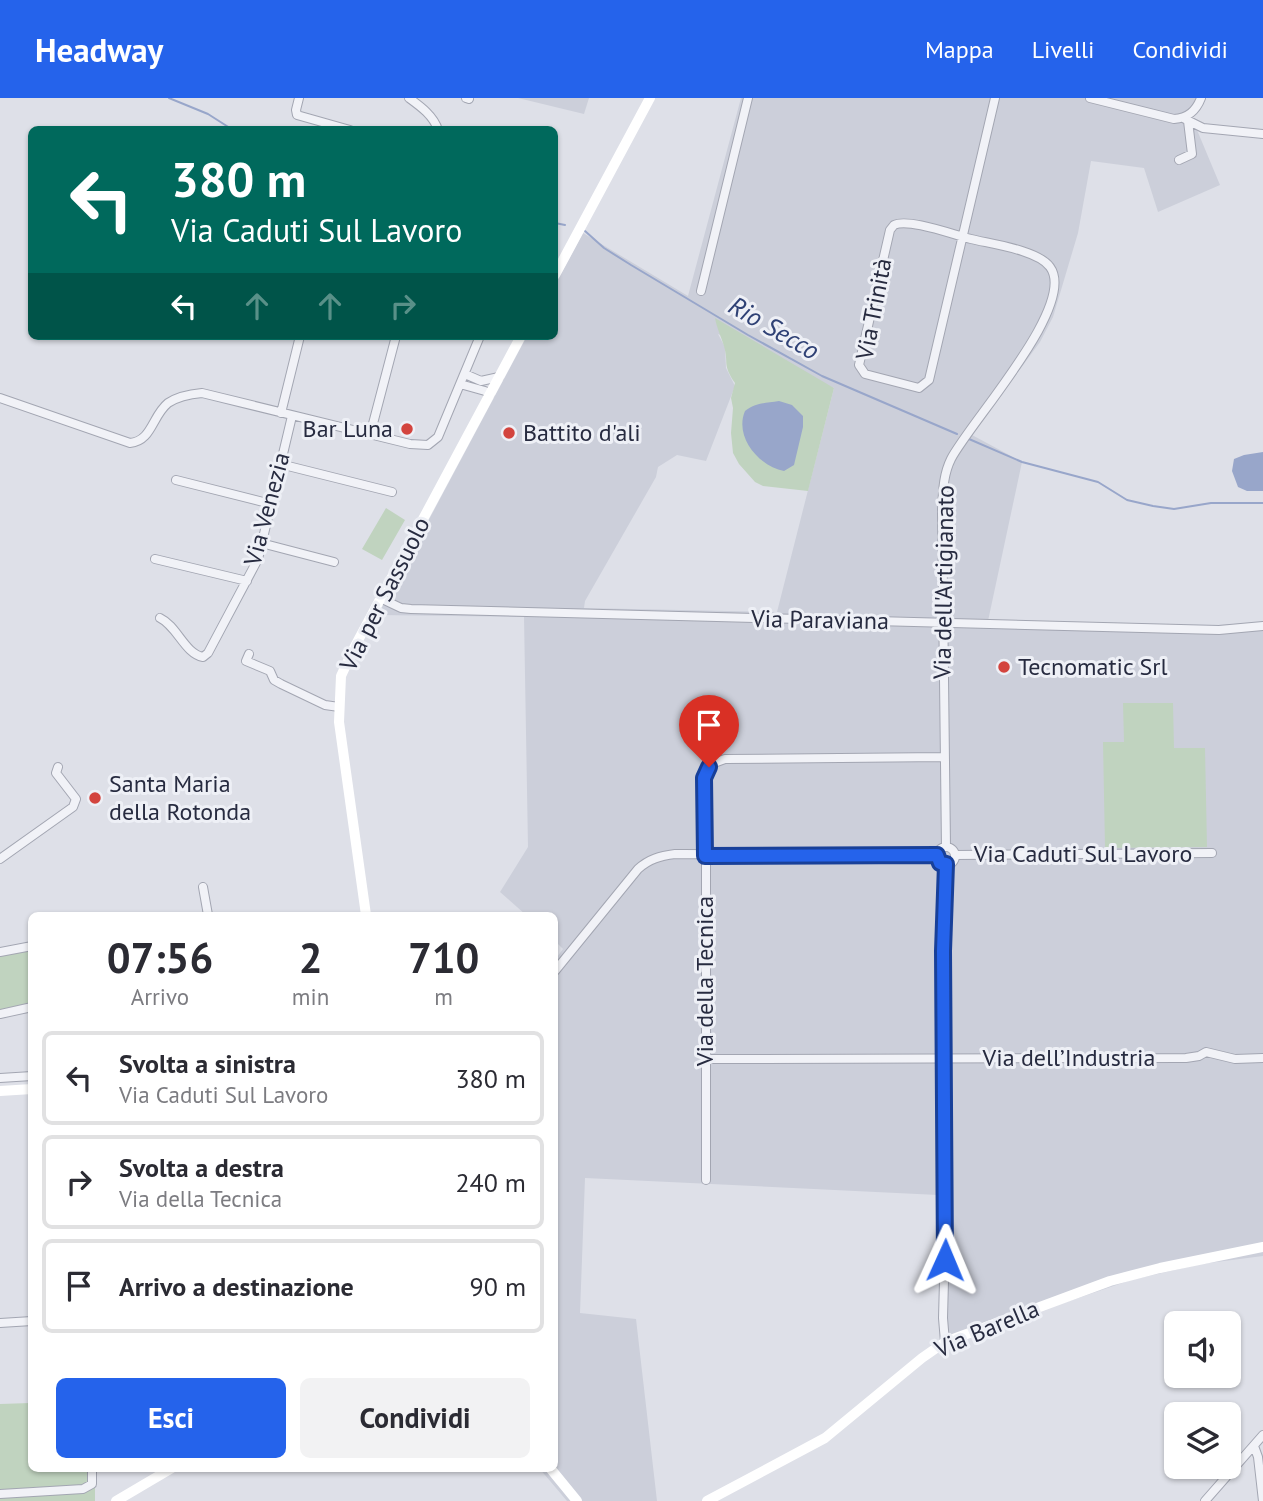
<!DOCTYPE html>
<html lang="it">
<head>
<meta charset="utf-8">
<style>
  body { margin:0; font-family:"PT Sans",sans-serif; background:#f2f2f3; color:#2b2b33; height:100vh; display:flex; flex-direction:column; font-size:26px; white-space:nowrap }
  * { box-sizing:border-box; margin:0 }
  p { font-size:23px; color:#7c7c81 }
  .icon { flex:none; width:38px; height:38px; fill:none; stroke:currentColor; stroke-width:2; stroke-linecap:round; stroke-linejoin:round }
  .map { position:relative; flex:1; overflow:hidden }
  .panel { position:absolute; left:28px; top:814px; width:530px; height:560px; display:flex; flex-direction:column; background:#fff; border-radius:10px; box-shadow:0 2px 5px #0004 }
  .panel>* { flex:none }
  .banner { position:absolute; left:28px; top:28px; width:530px; height:214px; border-radius:10px; box-shadow:0 2px 5px #0004; background:#00695c; color:#fff; overflow:hidden }
  .tools { position:absolute; left:1164px; top:1213px; display:grid; gap:14px }
  .tools a { display:grid; place-items:center; width:77px; height:77px; border-radius:10px; background:#fff; box-shadow:0 2px 5px #0004; font-size:35px }
  .pin { position:absolute; display:grid; place-items:center; width:60px; height:60px; color:#fff; margin:-72px -30px; border-radius:50% 50% 50% 0; rotate:-45deg; box-shadow:0 0 7px #0007 }
  .pin .icon { rotate:45deg }
  .me { position:absolute; width:77px; margin:-38px; rotate:1deg; stroke-linejoin:round; filter:drop-shadow(0 0 5px #0008) }
  .turn { display:flex; align-items:center; gap:24px; height:147px; padding:0 28px; font-size:32px }
  .turn .icon { width:91px; height:91px; stroke-width:2.5 }
  .turn b { display:block; font-size:49px; line-height:60px }
  .lanes { display:flex; align-items:center; height:66px; padding:0 28px; background:#0003; justify-content:center; gap:35px; direction:ltr }
  .lanes .off { opacity:.35 }
  .eta { display:flex; justify-content:space-evenly; align-items:center; height:119px; text-align:center }
  .eta b { font-size:42px; font-weight:800; line-height:49px }
  .action { display:flex; gap:14px; margin-top:auto; padding:14px 28px }
  .action a { flex:1; height:80px; border-radius:10px; background:#2563eb; color:#fff; font-size:28px; font-weight:800; line-height:80px; text-align:center }
  .action a+a { background:#f2f2f3; color:#2b2b33 }
  ul { padding:0; list-style:none }
  li { display:flex; align-items:center; gap:21px; height:94px; margin:0 14px 10px; padding:0 14px; border:4px solid #e1e1e2; border-radius:10px }
  li div { flex:1 }
  li b { display:block; font-size:26px }
  li em { font-style:normal }
  header { display:flex; align-items:center; gap:42px; box-sizing:border-box; height:98px; padding:0 35px; background:#2563eb; color:#fff }
  header strong { font-size:33px }
  nav { display:flex; gap:38px; margin-inline-start:auto; font-size:24px }
  .map>svg:first-child { display:block }
  .built { fill:#cccfda; fill-rule:evenodd }
  .green { fill:#c0d3bf }
  .water { fill:#98a6ca }
  .lines { fill:none; stroke-linecap:round; stroke-linejoin:round }
  .stream { stroke:#98a6ca; stroke-width:2 }
  .street-casing { stroke:#a3a6b2; stroke-width:10 }
  .street { stroke:#f1f2f7; stroke-width:8 }
  .secondary { stroke:#fff; stroke-width:10 }
  .route-casing { stroke:#184099; stroke-width:18 }
  .route { stroke:#2563eb; stroke-width:12 }
  .poi-dot { fill:#d3443e; stroke:#eef0f6; stroke-width:2.5 }
  .labels { text-anchor:middle; stroke-width:6; stroke-linejoin:round; paint-order:stroke }
  .street-label { font-size:24px; fill:#272b40; stroke:#eef0f6 }
  .poi-label { font-size:24px; fill:#272b40; stroke:#eef0f6; text-anchor:start }
  .water-label { font-size:26px; font-style:italic; fill:#2f4175; stroke:#eef0f6 }
</style>
</head>
<body>
<header>
<strong>Headway</strong>
<nav><a>Mappa</a><a>Livelli</a><a>Condividi</a></nav>
</header>
<div class="map">
<svg width="1263" height="1403" viewBox="0 0 1263 1403">
  <rect width="100%" height="100%" fill="#dee0e8"/>
  <path class="built" d="M 518,0 L 589,0 L 584,16 Z
    M 741,0 L 1197,0 L 1192,20 L 1220,87 L 1158,114 L 1144,70 L 1091,63 L 1078,135 L 1053,219 L 1040,244 L 972,337 L 1022,364 L 988,523 L 1204,528 L 1263,524 L 1263,1158 L 1201,1166 L 1131,1182 L 949,1244 L 938,1097 L 585,1080 L 580,1215 L 636,1221 L 657,1403 L 567,1403 L 539,1370 L 555,1370 L 555,862 L 563,851 L 555,843 L 555,817 L 526,817 L 500,794 L 528,749 L 524,519 L 378,517 L 527,238 L 555,238 L 555,187 L 583,135 L 688,198 ZM 718,236 L 834,290 L 777,514 L 584,510 L 585,503 L 656,379 L 658,369 L 677,357 L 706,363 L 735,288 L 726,270 L 725,249 Z"/>
  <path class="green" d="M 715,220 L 834,290 L 808,393 L 763,388 L 755,384 L 739,366 L 733,355 L 731,335 L 733,310 L 731,300 L 735,285 C 722,266 729,266 724,248 C 721,238 717,231 715,220 Z
    M 386,410 L 405,422 L 382,462 L 362,451 Z
    M 1123,605 L 1173,605 L 1174,650 L 1205,650 L 1207,749 L 1105,750 L 1103,644 L 1124,644 Z
    M 28,852 L 31,866 L 31,905 L 0,912 L 0,857 Z
    M 31,1278 L 32,1370 L 95,1370 L 95,1403 L 0,1403 L 0,1306 L 30,1305 Z"/>
  <path class="water" d="M 779,303 L 792,307 L 803,318 L 803,329 L 794,367 L 784,373 C 759,368 734,339 745,313 C 756,305 765,305 779,303 Z
    M 1263,354 L 1263,393 L 1247,393 L 1238,389 L 1232,373 L 1234,361 L 1244,357 Z"/>
  <g class="lines">
    <path class="stream" d="M 169,0 L 208,16 L 233,32
      M 555,125 L 565,127
      M 585,133 L 604,150 L 631,167 L 748,237 L 822,278 L 957,336
      M 969,341 L 1022,364 L 1098,384 L 1127,402 L 1153,408 L 1174,411 L 1211,405 L 1263,405"/>
    <defs>
      <path id="street" d="M 299,0 L 296,12 L 297,17 L 350,32
        M 409,0 C 420,8 434,18 438,32
        M 466,0 L 469,1
        M 1090,0 L 1174,21 C 1188,20 1196,13 1201,0
        M 1183,20 L 1203,30 L 1263,36
        M 1179,62 L 1192,56 L 1188,23
        M 701,193 L 748,0
        M 465,276 L 481,283 L 499,279
        M 460,286 L 485,293 L 490,296
        M 0,300 L 130,345 C 152,343 152,318 168,305 C 177,299 191,296 202,295 L 410,346 L 428,347 L 438,339 L 480,238
        M 281,315 L 300,238
        M 370,337 L 396,238
        M 280,366 L 392,394
        M 176,382 L 271,406
        M 261,445 L 334,464
        M 155,461 L 247,483
        M 380,500 L 401,510 L 411,511 L 1219,532 L 1263,528
        M 160,520 C 177,528 185,556 203,559 L 208,555 L 258,461 L 292,318
        M 249,556 L 246,563 L 270,573 L 274,582 L 281,586 L 325,607 L 339,609
        M 946,749 L 942,412 C 943,394 943,377 951,361 C 970,324 1078,207 1050,169 C 1038,152 991,146 971,141 C 954,137 909,120 894,127 L 890,132 L 859,267 L 865,276 L 919,290 L 929,282 L 995,0
        M937 758a9 9 0 1 1 18 0a9 9 0 1 1-18 0Z
        M 955,757 L 1212,755
        M 0,761 L 73,709 L 76,701 L 56,675 L 58,669
        M 203,789 L 208,817
        M 0,854 L 32,848
        M 555,873 L 638,771 C 649,761 660,758 675,756 L 937,757
        M 0,916 L 32,909
        M 706,961 L 1186,960 L 1199,958 L 1206,954 L 1235,961 L 1263,960
        M 0,980 L 32,978
        M 706,1082 L 706,674 L 714,665 L 725,661 L 944,659
        M 0,1225 L 32,1223
        M 945,1244 L 943,1220 L 946,1108 L 943,854 L 945,767
        M 1254,1348 L 1258,1359 L 1263,1403
        M 0,1396 L 83,1391 L 92,1386 L 92,1370
        M 1205,1403 L 1263,1337"/>
    </defs>
    <use href="#street" class="street-casing"/>
    <use href="#street" class="street"/>
    <path class="secondary" d="M 555,177 L 650,0
      M 366,817 L 339,624 L 341,578 L 354,550 L 521,238
      M 0,993 L 32,991
      M 550,1370 L 577,1403
      M 116,1403 L 172,1370
      M 707,1403 L 825,1340 L 922,1260 L 945,1244 L 1110,1183 L 1160,1170 L 1263,1149"/>
  </g>
  <g class="lines">
    <defs>
      <path id="route" d="M 709,669 L 704,680 L 705,758 L 937,757 L 940,765 L 946,766 L 943,853 L 945,1162"/>
    </defs>
    <use href="#route" class="route-casing"/>
    <use href="#route" class="route"/>
  </g>
  <g class="poi-dot">
    <circle cx="407" cy="331" r="7"/>
    <circle cx="509" cy="335" r="7"/>
    <circle cx="1004" cy="569" r="7"/>
    <circle cx="95" cy="700" r="7"/>
  </g>
  <g class="labels">
    <g class="street-label">
      <text transform="translate(874 211) rotate(-79)" y="8">Via Trinità</text>
      <text transform="translate(267 411) rotate(-75)" y="8">Via Venezia</text>
      <text transform="translate(944 484) rotate(-89)" y="8">Via dell'Artigianato</text>
      <text transform="translate(385 496) rotate(-63)" y="8">Via per Sassuolo</text>
      <text transform="translate(820 522) rotate(1)" y="8">Via Paraviana</text>
      <text x="1083" y="764">Via Caduti Sul Lavoro</text>
      <text transform="translate(705 883) rotate(-90)" y="8">Via della Tecnica</text>
      <text x="1069" y="968">Via dell’Industria</text>
      <text transform="translate(987 1231) rotate(-23)" y="8">Via Barella</text>
    </g>
    <g class="poi-label">
      <text x="393" y="339" text-anchor="end">Bar Luna</text>
      <text x="523" y="343">Battito d'ali</text>
      <text x="1018" y="577">Tecnomatic Srl</text>
      <text x="109" y="694">Santa Maria<tspan x="109" dy="28">della Rotonda</tspan></text>
    </g>
    <g class="water-label">
      <text transform="translate(774 230) rotate(30)" y="9">Rio Secco</text>
    </g>
  </g>
</svg>
<div class="tools">
<a><svg class="icon" aria-label="sound" viewBox="0 0 24 24"><path d="M4 9h4l5-4v14l-5-4H4zM17 9q2 3 0 6"/></svg></a>
<a><svg class="icon" aria-label="layers" viewBox="0 0 24 24"><path d="M12 4l9 5-9 5-9-5zM3 14l9 5 9-5"/></svg></a>
</div>
<div class="pin" style="left:709px;top:669px;background:#d93025"><svg class="icon" aria-label="arrive" viewBox="0 0 24 24"><path d="M6 21V4h12l-3 4 3 4H6"/></svg></div>
<svg class="me" style="left:945px;top:1162px" viewBox="-20 -20 40 40"><path d="M0-17L14 15 0 8-14 15z" fill="#2563eb" stroke="#fff" stroke-width="4"/></svg>
<div class="banner">
<div class="turn"><svg class="icon" aria-label="left" viewBox="0 0 24 24"><path d="M17 20v-9H6M10 6l-5 5 5 5"/></svg><div><b>380 m</b>Via Caduti Sul Lavoro</div></div>
<div class="lanes"><svg class="icon" aria-label="left" viewBox="0 0 24 24"><path d="M17 20v-9H6M10 6l-5 5 5 5"/></svg><svg class="icon off" aria-label="ahead" viewBox="0 0 24 24"><path d="M12 20V5M6 11l6-6 6 6"/></svg><svg class="icon off" aria-label="ahead" viewBox="0 0 24 24"><path d="M12 20V5M6 11l6-6 6 6"/></svg><svg class="icon off" aria-label="right" viewBox="0 0 24 24"><path d="M7 20v-9h11M14 6l5 5-5 5"/></svg></div>
</div>
<section class="panel">
<div class="eta">
<div><b>07:56</b><p>Arrivo</p></div>
<div><b>2</b><p>min</p></div>
<div><b>710</b><p>m</p></div>
</div>
<ul>
<li><svg class="icon" aria-label="left" viewBox="0 0 24 24"><path d="M17 20v-9H6M10 6l-5 5 5 5"/></svg><div><b>Svolta a sinistra</b><p>Via Caduti Sul Lavoro</p></div><em>380 m</em></li>
<li><svg class="icon" aria-label="right" viewBox="0 0 24 24"><path d="M7 20v-9h11M14 6l5 5-5 5"/></svg><div><b>Svolta a destra</b><p>Via della Tecnica</p></div><em>240 m</em></li>
<li><svg class="icon" aria-label="arrive" viewBox="0 0 24 24"><path d="M6 21V4h12l-3 4 3 4H6"/></svg><div><b>Arrivo a destinazione</b></div><em>90 m</em></li>
</ul>
<div class="action"><a>Esci</a><a>Condividi</a></div>
</section>
</div>
</body>
</html>
